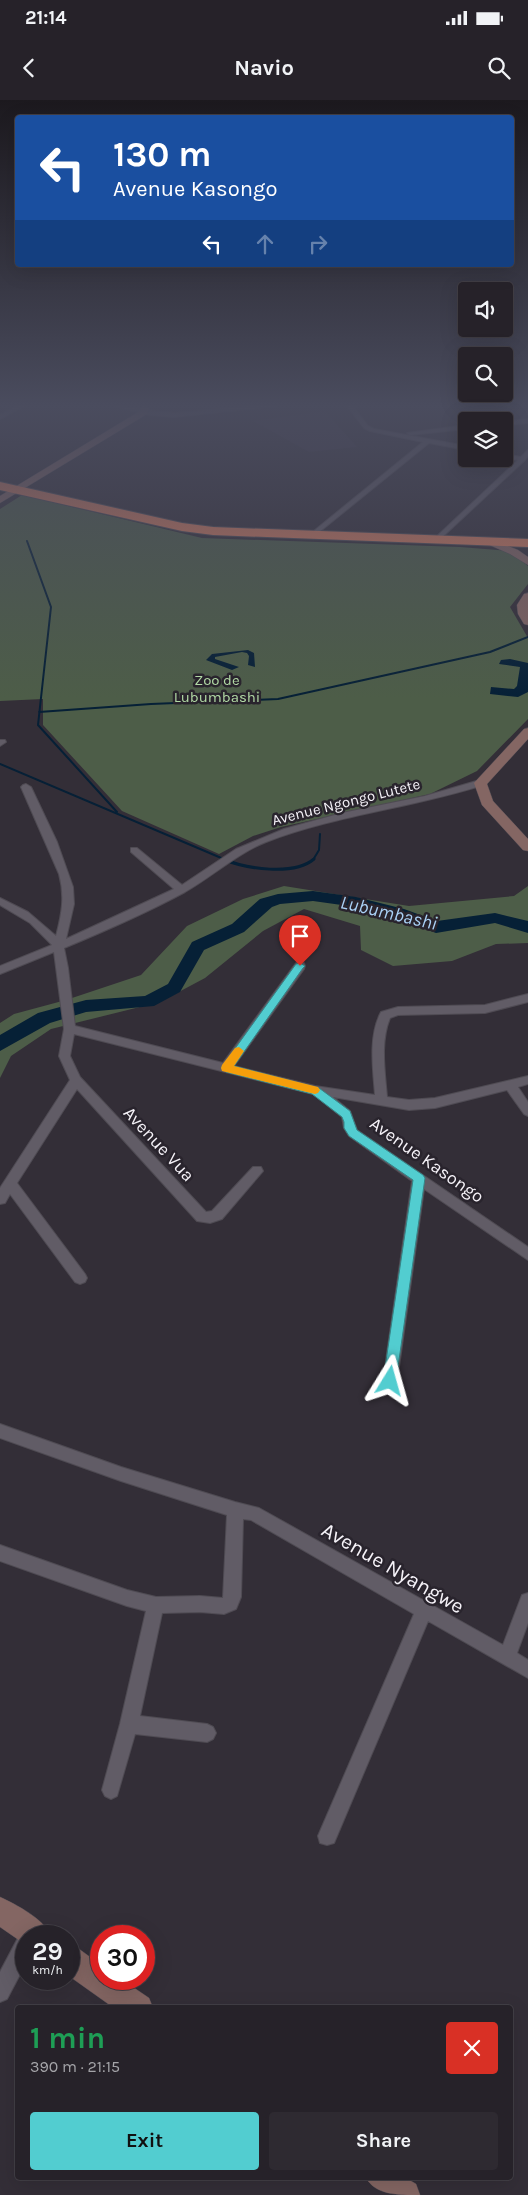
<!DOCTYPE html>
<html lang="en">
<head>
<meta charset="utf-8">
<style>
  body { margin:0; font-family:Karla,sans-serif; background:#2e2a31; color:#f1f3f6; height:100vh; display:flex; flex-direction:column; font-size:19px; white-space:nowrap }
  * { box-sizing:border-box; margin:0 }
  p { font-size:16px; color:#a4a4a8 }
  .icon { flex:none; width:28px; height:28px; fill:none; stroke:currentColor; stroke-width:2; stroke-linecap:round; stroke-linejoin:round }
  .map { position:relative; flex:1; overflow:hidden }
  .panel { position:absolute; left:15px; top:1905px; width:498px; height:175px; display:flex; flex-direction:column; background:#262229; border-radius:5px; box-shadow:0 5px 20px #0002,0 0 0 1px #423f46 }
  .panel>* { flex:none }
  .top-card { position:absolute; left:15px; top:15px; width:499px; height:152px; border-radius:5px; box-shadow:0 5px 20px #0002,0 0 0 1px #423f46; background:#1a4fa0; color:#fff; overflow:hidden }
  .tools { position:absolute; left:458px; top:182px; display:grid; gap:10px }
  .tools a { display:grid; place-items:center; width:55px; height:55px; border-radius:5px; background:#262229; box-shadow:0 5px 20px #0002,0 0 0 1px #423f46; font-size:25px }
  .speed { position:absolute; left:15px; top:1825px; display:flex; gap:10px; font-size:25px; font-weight:700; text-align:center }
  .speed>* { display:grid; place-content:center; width:65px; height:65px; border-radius:50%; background:#262229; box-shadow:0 5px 20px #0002,0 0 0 1px #423f46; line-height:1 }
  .speed small { font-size:12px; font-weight:400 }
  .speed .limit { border:8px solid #d22; background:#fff; color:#111 }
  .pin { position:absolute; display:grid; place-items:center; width:42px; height:42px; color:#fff; margin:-51px -21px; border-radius:50% 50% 50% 0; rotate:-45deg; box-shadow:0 0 5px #0007 }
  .pin .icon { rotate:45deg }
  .me { position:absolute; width:55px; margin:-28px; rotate:8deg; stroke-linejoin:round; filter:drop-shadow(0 0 4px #0008) }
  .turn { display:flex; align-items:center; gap:18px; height:105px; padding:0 15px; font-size:22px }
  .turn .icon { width:65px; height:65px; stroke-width:2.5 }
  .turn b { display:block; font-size:35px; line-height:42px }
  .lanes { display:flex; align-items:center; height:48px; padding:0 15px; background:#0003; justify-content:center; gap:25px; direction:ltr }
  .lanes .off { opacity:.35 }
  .round { display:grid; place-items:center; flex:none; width:52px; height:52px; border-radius:5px; background:#2e2a31 }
  .overview { display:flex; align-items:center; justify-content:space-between; height:85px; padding:0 15px }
  h1 { font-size:30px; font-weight:700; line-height:38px; color:#1e9e55 }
  .action { display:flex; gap:10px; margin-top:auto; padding:10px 15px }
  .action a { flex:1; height:58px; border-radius:5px; background:#52cdd0; color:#111; font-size:20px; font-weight:700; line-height:58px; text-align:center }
  .action a+a { background:#2e2a31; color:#f1f3f6 }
  .status { display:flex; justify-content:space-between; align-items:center; height:35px; padding:0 25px; background:#262229; direction:ltr }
  .status svg { height:14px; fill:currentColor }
  header { display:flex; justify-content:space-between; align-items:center; height:65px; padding:0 15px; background:#262229; font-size:22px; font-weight:700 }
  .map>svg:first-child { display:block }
  .built { fill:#3c3544 }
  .green { fill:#4d5d48 }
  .water { fill:#062036 }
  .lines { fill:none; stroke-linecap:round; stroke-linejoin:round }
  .stream-far1 { stroke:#062036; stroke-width:2 }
  .stream { stroke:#062036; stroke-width:3 }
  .river { fill:#062036; fill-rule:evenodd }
  .street-casing { stroke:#4f4b53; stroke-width:2 }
  .secondary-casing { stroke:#4f4b53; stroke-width:1 }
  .highway-casing { stroke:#4f4b53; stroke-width:2 }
  .street { fill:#615c66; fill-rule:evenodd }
  .secondary { fill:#846663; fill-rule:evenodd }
  .highway { fill:#d77c5d; fill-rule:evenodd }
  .route { fill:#52cdd0; stroke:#358587 }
  .slow { fill:#f59e0b }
  .labels { text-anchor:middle; stroke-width:5; stroke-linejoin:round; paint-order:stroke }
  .far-park-label { font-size:15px; fill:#b2daa5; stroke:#29242d }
  .far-street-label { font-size:15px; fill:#f5f2f8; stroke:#29242d }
  .street-label { font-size:18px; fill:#f5f2f8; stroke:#29242d }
  .water-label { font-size:19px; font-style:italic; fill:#aad1f6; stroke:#29242d }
  .near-street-label { font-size:21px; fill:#f5f2f8; stroke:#29242d }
</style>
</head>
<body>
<div class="status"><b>21:14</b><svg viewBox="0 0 49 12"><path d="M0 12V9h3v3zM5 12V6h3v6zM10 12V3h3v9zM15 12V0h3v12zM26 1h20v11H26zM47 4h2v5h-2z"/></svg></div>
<header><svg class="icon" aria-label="back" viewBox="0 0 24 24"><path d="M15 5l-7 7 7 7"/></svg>Navio<svg class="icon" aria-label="search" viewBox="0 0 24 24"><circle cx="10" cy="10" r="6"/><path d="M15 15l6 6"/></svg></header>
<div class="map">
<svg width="528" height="2095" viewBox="0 0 528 2095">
  <rect width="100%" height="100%" fill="#332e37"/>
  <path class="built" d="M 325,311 L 357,347 L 309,352 L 253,321 Z"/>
  <path class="green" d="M 22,395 L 202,438 L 460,447 L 510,451 L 528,466 L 528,484 L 510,507 L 528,538 L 528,619 L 477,671 L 430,694 L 281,727 L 253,736 L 219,754 L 122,711 L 43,625 L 43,599 L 0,601 L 0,409 Z
    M 284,786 L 409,806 L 514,796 L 528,786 L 528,843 L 496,844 L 452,861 L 393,866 L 361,850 L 360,826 L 304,809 L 263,831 L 205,878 L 160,902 L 51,929 L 11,956 L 0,978 L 0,923 L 14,914 L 66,900 L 141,875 L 187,826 L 243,799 Z"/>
  <path class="water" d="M 248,550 L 254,553 L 255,567 L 248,565 L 249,556 L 247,553 L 242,552 L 215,557 L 215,559 L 239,567 L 232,570 L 206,560 L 212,554 Z
    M 510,559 L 528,563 L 528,592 L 518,597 L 490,594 L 491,587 L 514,589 L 517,586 L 520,567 L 499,564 L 501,560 Z"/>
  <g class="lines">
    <path class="stream-far1" d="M 27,441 L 51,507 L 38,625 L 117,712
      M 39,612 L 151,604 L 278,599 L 490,552 L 528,537
      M 0,664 L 226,760
      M 313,760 L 319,750 L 320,734"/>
    <path class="stream" d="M 223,759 C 246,769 294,776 314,759"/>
    <path class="river" d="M 313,791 L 356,797 L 404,809 L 437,821 L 495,813 L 528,821 L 528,833 L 495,823 L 436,833 L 392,817 L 356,807 L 313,801 L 280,804 L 272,807 L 244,832 L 204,850 L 180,892 L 154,906 L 86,912 L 50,923 L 0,951 L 0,935 L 38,913 L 86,900 L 145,896 L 168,884 L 192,842 L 232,824 L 260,799 L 278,794 Z"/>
    <defs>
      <path id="street" d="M 17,306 L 24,306 L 0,319 L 0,315 Z
        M 113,306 L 174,313 L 255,306 L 276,306 L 174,317 L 150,315 Z
        M 347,306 L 353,306 L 368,326 L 374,329 L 466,346 L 466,350 L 429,343 L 313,437 L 309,437 L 309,435 L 423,342 L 370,331 L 364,328 Z
        M 528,319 L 528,323 L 504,325 L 504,321 Z
        M 466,325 L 466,329 L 410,335 L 407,333 Z
        M 528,350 L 528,356 L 525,360 L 438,441 L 434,441 L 434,439 L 518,360 L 504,358 L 504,354 L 521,357 Z
        M 0,640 L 5,640 L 6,642 L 0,646 Z
        M 480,680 L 485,683 L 483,685 C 412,708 336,715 266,742 C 236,754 213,776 185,792 C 146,813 105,831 64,848 L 68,868 L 75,926 L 223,963 L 296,863 L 304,863 L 305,866 L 304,869 L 234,966 L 315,986 L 375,995 C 373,969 368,936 381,912 L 398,907 L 485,905 L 528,894 L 528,902 L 485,913 L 398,915 L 390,918 C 380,942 385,972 387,997 L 409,1000 L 435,998 L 528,976 L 528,984 L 518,987 L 528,1002 L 528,1016 L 524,1014 L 507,990 L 435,1008 L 409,1010 L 333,997 L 350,1011 L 357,1030 L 528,1147 L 528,1160 L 424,1089 L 397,1281 L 395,1286 L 390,1288 L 385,1286 L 383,1281 L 412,1081 L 349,1036 L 344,1028 L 342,1017 L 313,994 L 74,934 L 70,956 L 80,977 L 206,1112 L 212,1111 L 253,1067 L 261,1067 L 263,1071 L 222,1119 L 210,1123 L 197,1121 L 77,989 L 17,1083 L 85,1174 L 87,1178 L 85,1182 L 80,1184 L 75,1182 L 10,1094 L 5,1103 L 0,1104 L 0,1088 L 70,980 L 59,956 L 64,929 L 54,852 L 0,874 L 0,866 L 52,845 L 30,823 L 0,805 L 0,798 L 28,812 L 56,836 C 62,813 65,796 59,774 L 21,687 L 23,685 L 26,684 L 31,687 L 57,742 L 73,787 L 74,804 L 66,839 L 174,789 L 131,752 L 131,748 L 137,748 L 182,785 L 236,749 L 284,729 L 342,713 L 425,696 Z
        M 0,1324 L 121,1367 L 235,1402 L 259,1408 L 503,1545 L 522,1495 L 528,1493 L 528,1523 L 517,1553 L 528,1560 L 528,1578 L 428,1521 L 334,1743 L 327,1745 L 320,1743 L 318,1736 L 414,1514 L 251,1420 L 243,1419 L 241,1497 L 236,1509 L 224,1514 L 200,1512 L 162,1513 L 140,1616 L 207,1624 L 213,1627 L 216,1633 L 213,1639 L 207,1642 L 135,1634 L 117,1696 L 111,1699 L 105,1696 L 102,1690 L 120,1624 L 146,1511 L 127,1506 L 0,1461 L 0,1445 L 127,1490 L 156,1497 L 200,1496 L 223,1498 L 227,1415 L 121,1381 L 0,1338 Z
        M 26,1833 L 33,1836 L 26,1836 L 26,1863 L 7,1899 L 0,1902 L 0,1872 L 19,1836 Z"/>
      <path id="secondary" d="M 142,306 L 149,308 L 147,314 L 0,403 L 0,396 L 140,311 Z
        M 488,438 L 518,450 L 528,457 L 528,465 L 510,454 L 485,443 L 485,439 Z
        M 528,493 L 528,525 L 524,524 L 518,514 L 517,505 L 524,494 Z
        M 528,628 L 528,639 L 487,684 L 493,701 L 528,739 L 528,751 L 523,750 L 482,705 L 474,683 L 524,629 Z
        M 0,1797 C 17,1805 44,1819 51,1836 L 26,1836 L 26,1845 L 0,1827 Z
        M 69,1845 L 79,1849 L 101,1865 L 101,1879 L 121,1879 L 149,1898 L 153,1908 L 114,1908 L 69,1876 Z
        M 366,2078 L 406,2078 L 416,2084 L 420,2095 C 397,2095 376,2095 366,2078 Z"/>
      <path id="highway" d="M 0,382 L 182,423 L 213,427 L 528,439 L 528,447 L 213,435 L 182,431 L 0,390 Z"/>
    </defs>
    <use href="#street" class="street-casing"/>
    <use href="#secondary" class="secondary-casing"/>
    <use href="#highway" class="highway-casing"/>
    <use href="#street" class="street"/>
    <use href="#secondary" class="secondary"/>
    <use href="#highway" class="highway"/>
  </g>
  <linearGradient id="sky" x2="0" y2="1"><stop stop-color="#1c191e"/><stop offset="0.51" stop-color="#4a4c5e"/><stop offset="1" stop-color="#4a4c5e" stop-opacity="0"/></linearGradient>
  <rect width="528" height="599" fill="url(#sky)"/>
  <path class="route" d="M 300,863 L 305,866 L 303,868 L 234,966 L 319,988 L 350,1011 L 357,1030 L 423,1075 L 425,1078 L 396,1281 L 394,1286 L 390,1287 L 385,1286 L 383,1281 L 413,1080 L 349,1036 L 344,1028 L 344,1022 L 342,1017 L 312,994 L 226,972 L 221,968 L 296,864 Z"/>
  <path class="slow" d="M 239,947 L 244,951 L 234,966 L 318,987 L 320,990 L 318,993 L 315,994 L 222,971 L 221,968 L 222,965 L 235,948 Z"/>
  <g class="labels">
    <g class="far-park-label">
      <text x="217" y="585">Zoo de<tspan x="217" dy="17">Lubumbashi</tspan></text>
    </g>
    <g class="far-street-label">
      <text transform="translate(346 702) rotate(-14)" y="5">Avenue Ngongo Lutete</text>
    </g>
    <g class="street-label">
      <text transform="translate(159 1044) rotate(47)" y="6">Avenue Vua</text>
      <text transform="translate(427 1060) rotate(35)" y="6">Avenue Kasongo</text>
    </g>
    <g class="water-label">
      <text transform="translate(389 812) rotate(13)" y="7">Lubumbashi</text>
    </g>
    <g class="near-street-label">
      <text transform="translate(393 1468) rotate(30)" y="7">Avenue Nyangwe</text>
    </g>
  </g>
</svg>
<div class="tools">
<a><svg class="icon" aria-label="sound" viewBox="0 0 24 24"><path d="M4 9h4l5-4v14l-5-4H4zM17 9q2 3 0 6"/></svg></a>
<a><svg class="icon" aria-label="search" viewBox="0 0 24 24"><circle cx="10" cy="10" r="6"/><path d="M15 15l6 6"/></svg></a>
<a><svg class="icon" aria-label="layers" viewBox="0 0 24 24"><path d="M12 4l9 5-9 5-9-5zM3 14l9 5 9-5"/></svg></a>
</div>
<div class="speed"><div>29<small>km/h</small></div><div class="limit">30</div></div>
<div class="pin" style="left:300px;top:866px;background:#d93025"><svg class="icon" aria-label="arrive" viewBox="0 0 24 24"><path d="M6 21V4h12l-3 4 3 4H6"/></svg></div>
<svg class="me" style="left:390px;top:1281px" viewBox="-20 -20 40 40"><path d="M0-17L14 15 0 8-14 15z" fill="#52cdd0" stroke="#fff" stroke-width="4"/></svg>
<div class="top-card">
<div class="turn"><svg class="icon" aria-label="left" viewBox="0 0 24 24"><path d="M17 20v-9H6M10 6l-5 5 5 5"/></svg><div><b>130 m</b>Avenue Kasongo</div></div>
<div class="lanes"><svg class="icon" aria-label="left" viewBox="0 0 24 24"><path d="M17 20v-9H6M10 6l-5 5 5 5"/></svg><svg class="icon off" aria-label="ahead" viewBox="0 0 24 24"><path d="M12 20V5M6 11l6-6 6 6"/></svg><svg class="icon off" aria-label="right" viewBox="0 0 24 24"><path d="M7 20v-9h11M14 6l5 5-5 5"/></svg></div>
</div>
<section class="panel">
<div class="overview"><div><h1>1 min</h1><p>390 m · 21:15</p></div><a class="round" style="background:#d93025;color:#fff"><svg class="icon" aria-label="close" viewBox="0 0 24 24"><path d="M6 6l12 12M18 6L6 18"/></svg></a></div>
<div class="action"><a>Exit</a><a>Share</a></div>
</section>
</div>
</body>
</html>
